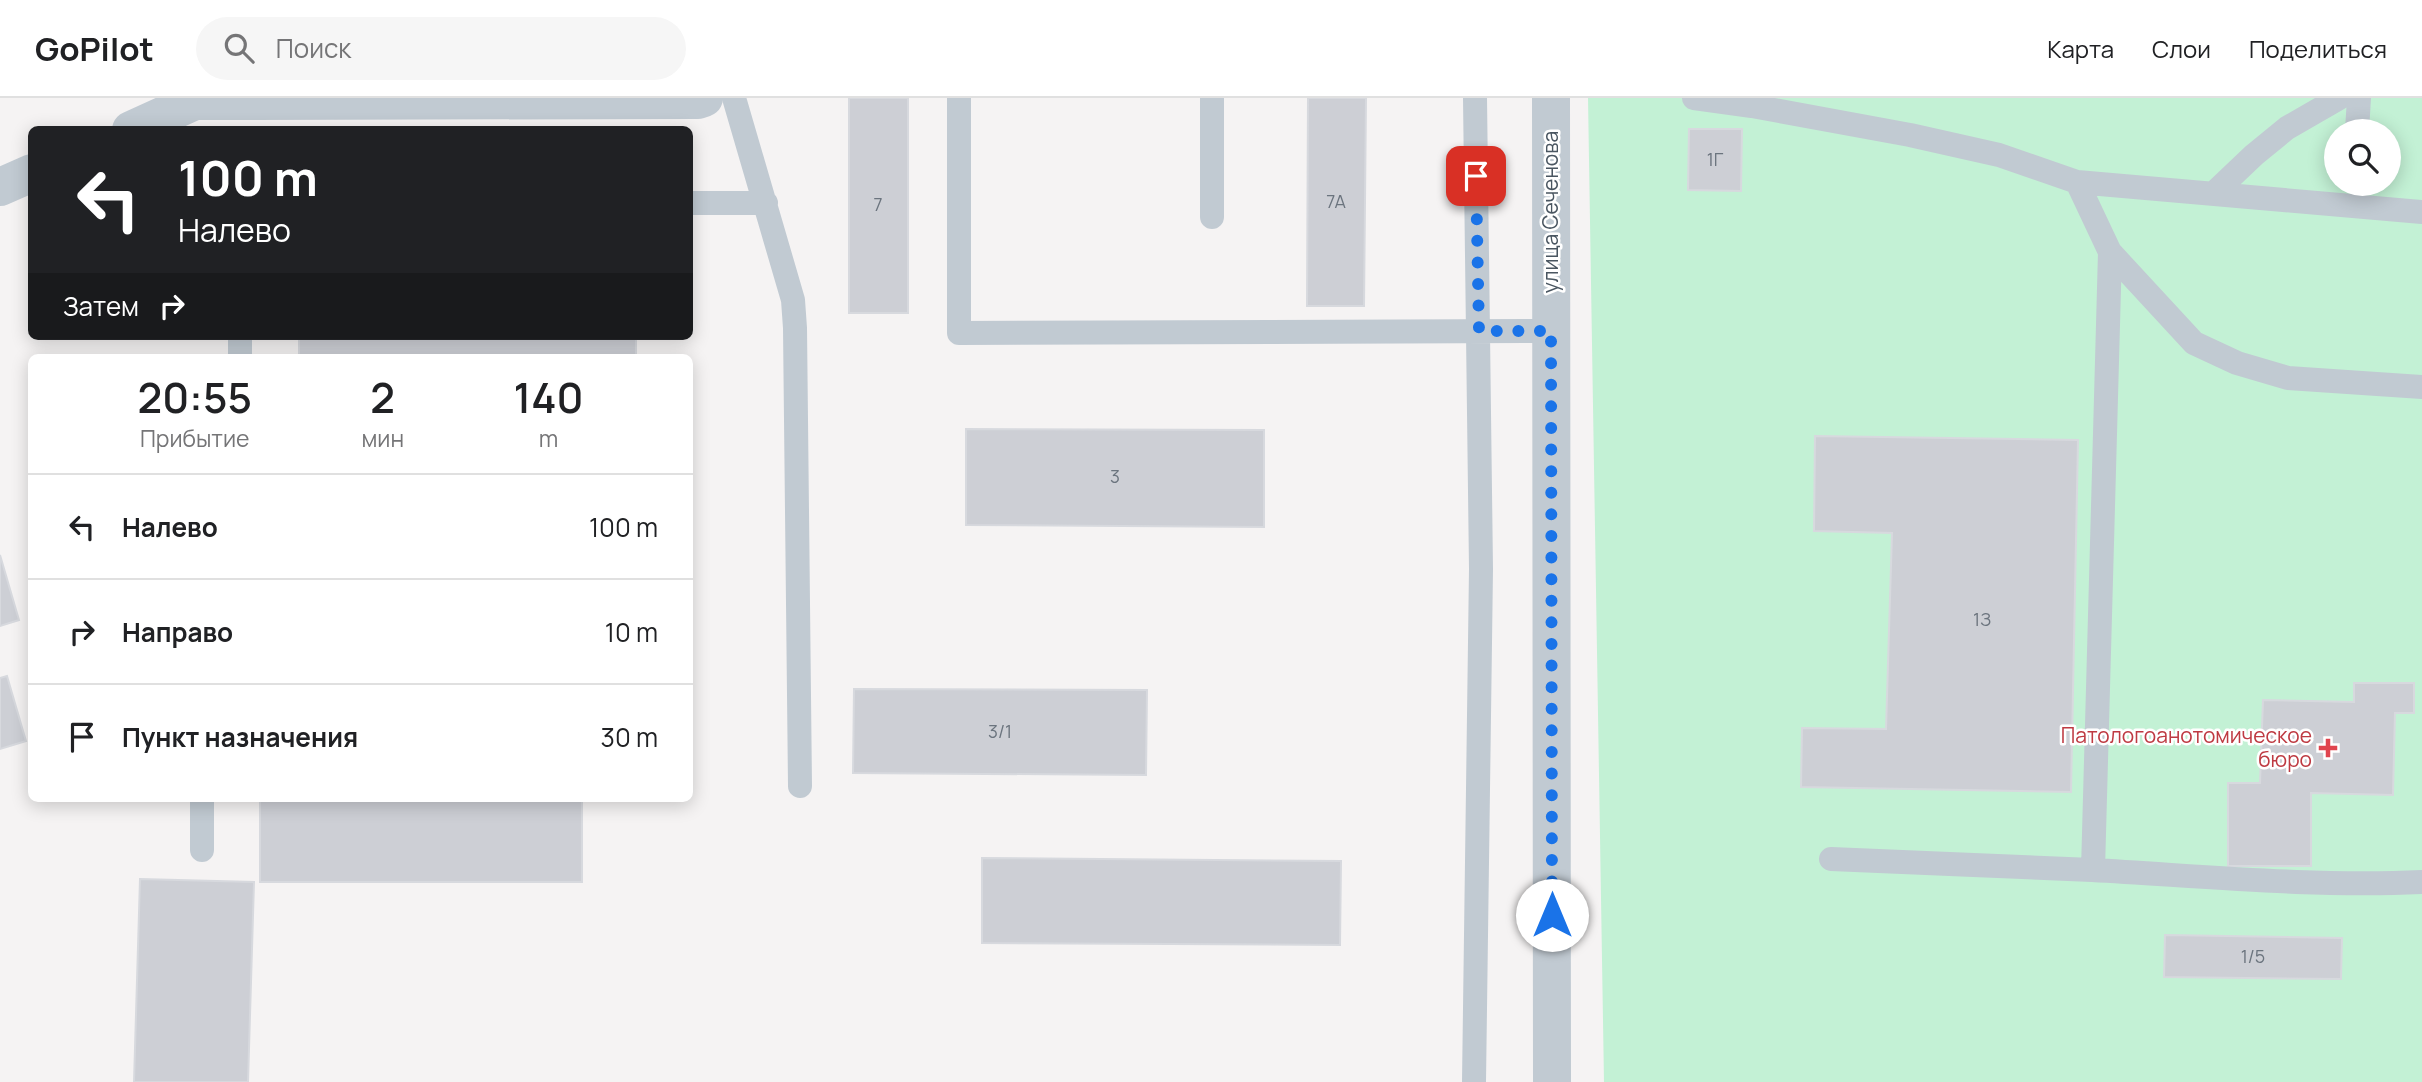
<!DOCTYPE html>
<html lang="ru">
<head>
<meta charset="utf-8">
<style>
  body { margin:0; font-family:Manrope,sans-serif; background:#f6f6f6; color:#202124; height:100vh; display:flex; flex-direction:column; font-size:26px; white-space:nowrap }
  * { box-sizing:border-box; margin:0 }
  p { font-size:23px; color:#757577 }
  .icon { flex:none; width:38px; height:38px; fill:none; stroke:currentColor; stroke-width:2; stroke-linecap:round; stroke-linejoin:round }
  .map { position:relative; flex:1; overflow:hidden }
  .panel { position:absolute; left:28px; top:256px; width:665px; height:448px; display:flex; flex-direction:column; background:#fff; border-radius:10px; box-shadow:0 4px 18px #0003 }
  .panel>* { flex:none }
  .guide { position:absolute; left:28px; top:28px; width:665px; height:214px; border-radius:10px; box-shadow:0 4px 18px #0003; background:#202124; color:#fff; overflow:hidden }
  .tools { position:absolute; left:2324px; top:21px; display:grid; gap:14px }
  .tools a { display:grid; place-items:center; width:77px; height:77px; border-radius:50%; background:#fff; box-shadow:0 4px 18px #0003; font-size:35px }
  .pin { position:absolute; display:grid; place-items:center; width:60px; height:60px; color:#fff; margin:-30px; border-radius:14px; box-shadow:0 4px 10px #0006 }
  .me { position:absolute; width:77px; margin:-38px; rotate:0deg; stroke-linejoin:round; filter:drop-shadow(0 0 5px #0008) }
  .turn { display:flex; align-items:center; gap:24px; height:147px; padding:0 35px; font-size:32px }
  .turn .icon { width:91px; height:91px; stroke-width:2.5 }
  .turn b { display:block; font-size:49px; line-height:60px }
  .then { display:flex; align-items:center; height:66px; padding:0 35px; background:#0003; gap:14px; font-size:26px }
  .eta { display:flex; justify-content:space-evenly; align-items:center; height:119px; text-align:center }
  .eta b { font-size:42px; font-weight:600; line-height:49px }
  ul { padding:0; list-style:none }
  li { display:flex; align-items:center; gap:21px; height:105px; padding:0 35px; border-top:2px solid #e0e0e0 }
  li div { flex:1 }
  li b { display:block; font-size:26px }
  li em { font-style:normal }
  header { display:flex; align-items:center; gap:42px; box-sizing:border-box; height:98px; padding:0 35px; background:#fff; border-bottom:2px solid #e0e0e0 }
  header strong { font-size:33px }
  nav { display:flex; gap:38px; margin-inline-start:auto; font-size:24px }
  .search { width:490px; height:63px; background:#f6f6f6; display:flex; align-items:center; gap:18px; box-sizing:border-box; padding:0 24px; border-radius:38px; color:#757577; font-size:26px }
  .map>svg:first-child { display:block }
  .green { fill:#c3f1d5; fill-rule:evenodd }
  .building { fill:#cdcfd5; stroke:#d7d9de; stroke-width:2 }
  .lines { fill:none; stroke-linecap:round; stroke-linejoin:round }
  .lane { stroke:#c1cad2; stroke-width:24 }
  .street { stroke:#c1cad2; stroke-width:38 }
  .route { stroke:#1a73e8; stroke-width:12; stroke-dasharray:0 21.6 }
  .health-dot { fill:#e0444e; stroke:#fff; stroke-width:2.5 }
  .labels { text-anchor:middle; stroke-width:5; stroke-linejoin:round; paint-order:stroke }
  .number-label { font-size:18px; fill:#6b747e }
  .street-label { font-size:21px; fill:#4a5661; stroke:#fff }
  .health-label { font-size:21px; fill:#be3a42; stroke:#fff; text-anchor:end }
</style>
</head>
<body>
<header>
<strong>GoPilot</strong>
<div class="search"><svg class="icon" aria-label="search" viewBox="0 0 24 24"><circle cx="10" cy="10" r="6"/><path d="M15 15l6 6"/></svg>Поиск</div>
<nav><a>Карта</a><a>Слои</a><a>Поделиться</a></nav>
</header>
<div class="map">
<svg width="2422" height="984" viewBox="0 0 2422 984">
  <rect width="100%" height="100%" fill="#f5f3f3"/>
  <path class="green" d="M 1588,0 L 2422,0 L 2422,984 L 1604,984 ZM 2336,33 L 2389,33 L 2389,86 L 2336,86 Z"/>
  <path class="building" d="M 849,0 L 908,0 L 908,215 L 849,215 Z
    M 1308,0 L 1366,0 L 1364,208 L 1307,208 Z
    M 1689,31 L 1742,31 L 1741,93 L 1688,92 Z
    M 299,238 L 636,238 L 636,259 L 299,259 Z
    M 966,331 L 1264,332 L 1264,429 L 966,427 Z
    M 1815,338 L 2078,342 L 2071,694 L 1801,689 L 1802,630 L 1886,631 L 1892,435 L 1814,433 Z
    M 0,457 L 19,522 L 0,528 Z
    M 7,578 L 26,643 L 0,651 L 0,580 Z
    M 2354,585 L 2414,585 L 2414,615 L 2395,615 L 2393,697 L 2311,695 L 2311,768 L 2228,768 L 2228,685 L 2260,685 L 2263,602 L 2354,604 Z
    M 854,591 L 1147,592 L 1146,677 L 853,675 Z
    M 260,700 L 582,700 L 582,784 L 260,784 Z
    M 982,760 L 1341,763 L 1340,847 L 982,845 Z
    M 140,781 L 254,784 L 248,984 L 134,984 Z
    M 2165,837 L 2342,840 L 2341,881 L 2164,879 Z"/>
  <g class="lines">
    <path class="lane" d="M 734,0 L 793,202 L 795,230 L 800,688
      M 959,0 L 959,235 L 1551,233
      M 1212,0 L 1212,119
      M 1694,0 L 1752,8 L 1910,37 L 1999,57 L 2077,84 L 2422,114
      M 2357,33 L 2359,0
      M 2077,84 L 2110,154 L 2093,772
      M 2214,95 L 2254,57 L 2287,30 L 2339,0
      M 690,105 L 766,105
      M 2110,154 L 2194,245 L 2237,265 L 2288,280 L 2422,289
      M 240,238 L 240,259
      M 202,752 L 202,700
      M 1831,761 C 1918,765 2005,768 2092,772 C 2202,778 2311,789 2422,784
      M 1474,984 L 1481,471 L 1475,0"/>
    <path class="street" d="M 1551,0 L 1552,984
      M 131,32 L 195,3 L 698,2 L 704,0
      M 0,89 L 32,75"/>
  </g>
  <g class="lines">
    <path class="route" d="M 1476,78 L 1479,233 L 1551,233 L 1552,817"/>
  </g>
  <path class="health-dot" d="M2324.5 639.5h7v7h7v7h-7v7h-7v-7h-7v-7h7z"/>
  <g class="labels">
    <g class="number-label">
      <text x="1715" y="68">1Г</text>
      <text x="1336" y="110">7А</text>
      <text x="878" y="113">7</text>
      <text x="1115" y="385">3</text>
      <text x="1982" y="528">1З</text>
      <text x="1000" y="640">3/1</text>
      <text x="2253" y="865">1/5</text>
    </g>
    <g class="street-label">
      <text transform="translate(1551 114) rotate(-90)" y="7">улица Сеченова</text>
    </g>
    <g class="health-label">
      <text x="2312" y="645">Патологоанотомическое<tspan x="2312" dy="24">бюро</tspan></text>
    </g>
  </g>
</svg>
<div class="tools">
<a><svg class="icon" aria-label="search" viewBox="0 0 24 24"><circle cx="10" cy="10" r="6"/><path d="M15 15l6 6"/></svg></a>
</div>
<div class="pin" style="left:1476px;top:78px;background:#d93025"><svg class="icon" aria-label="arrive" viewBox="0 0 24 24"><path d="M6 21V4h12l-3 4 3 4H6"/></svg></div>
<svg class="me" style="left:1552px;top:817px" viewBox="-20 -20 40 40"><circle r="19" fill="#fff"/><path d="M0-13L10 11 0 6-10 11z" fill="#1a73e8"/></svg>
<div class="guide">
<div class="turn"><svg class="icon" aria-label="left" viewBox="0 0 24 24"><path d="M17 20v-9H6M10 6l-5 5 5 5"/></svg><div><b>100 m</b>Налево</div></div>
<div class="then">Затем<svg class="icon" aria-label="right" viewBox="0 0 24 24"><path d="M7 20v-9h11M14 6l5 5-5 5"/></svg></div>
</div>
<section class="panel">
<div class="eta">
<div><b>20:55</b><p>Прибытие</p></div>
<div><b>2</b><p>мин</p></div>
<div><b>140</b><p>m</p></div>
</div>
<ul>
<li><svg class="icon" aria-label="left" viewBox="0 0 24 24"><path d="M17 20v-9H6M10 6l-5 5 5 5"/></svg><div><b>Налево</b></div><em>100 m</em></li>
<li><svg class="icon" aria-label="right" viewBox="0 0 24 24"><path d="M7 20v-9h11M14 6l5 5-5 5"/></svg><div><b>Направо</b></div><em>10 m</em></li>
<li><svg class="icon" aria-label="arrive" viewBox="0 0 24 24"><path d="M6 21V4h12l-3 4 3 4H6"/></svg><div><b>Пункт назначения</b></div><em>30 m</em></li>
</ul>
</section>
</div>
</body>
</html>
